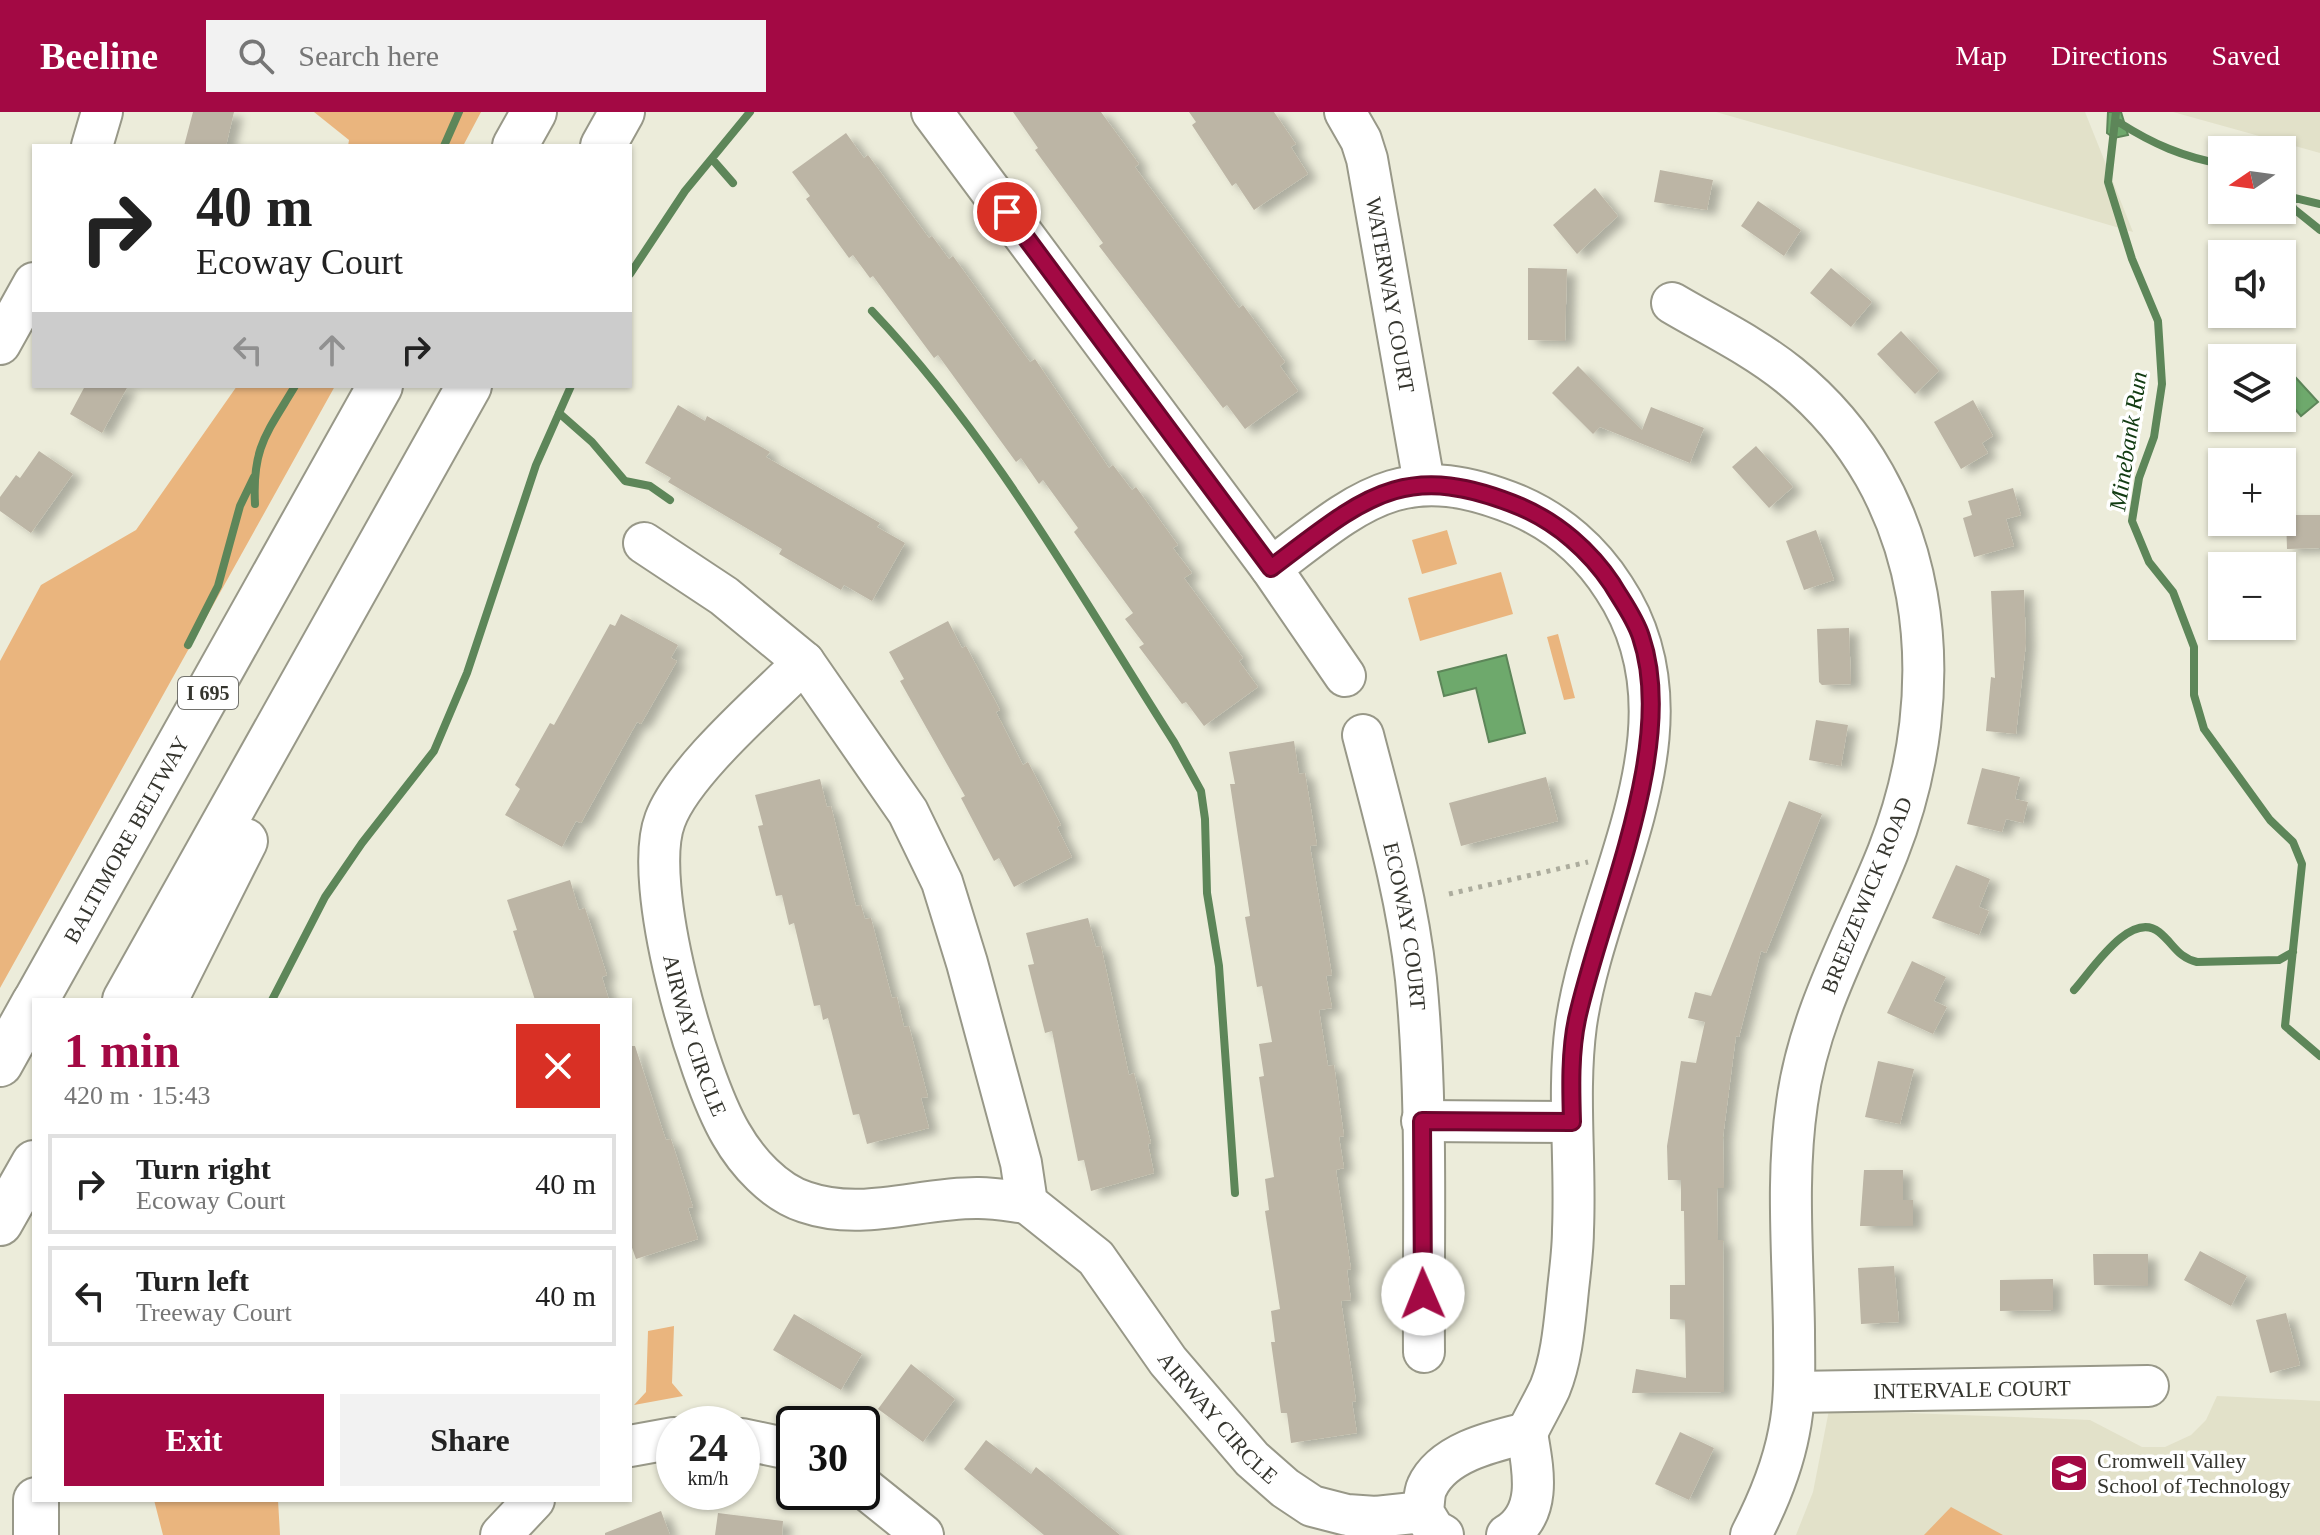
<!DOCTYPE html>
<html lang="en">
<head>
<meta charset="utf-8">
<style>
  body { margin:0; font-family:Georgia,serif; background:#f2f2f2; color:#222; height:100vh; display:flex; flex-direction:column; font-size:30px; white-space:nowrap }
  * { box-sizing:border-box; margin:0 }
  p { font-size:26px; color:#767676 }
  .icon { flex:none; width:44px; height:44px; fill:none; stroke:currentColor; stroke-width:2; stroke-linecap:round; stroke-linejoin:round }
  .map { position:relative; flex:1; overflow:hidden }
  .side { position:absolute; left:32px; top:886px; width:600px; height:504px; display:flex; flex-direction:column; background:#fff; border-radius:0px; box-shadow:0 2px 6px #0004 }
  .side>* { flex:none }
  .hud { position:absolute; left:32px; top:32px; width:600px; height:244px; border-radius:0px; box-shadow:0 2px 6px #0004; background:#fff; color:#222; overflow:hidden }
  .needle { width:52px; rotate:257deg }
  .controls { position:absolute; left:2208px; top:24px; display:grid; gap:16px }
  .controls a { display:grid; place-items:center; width:88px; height:88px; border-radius:0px; background:#fff; box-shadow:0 2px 6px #0004; font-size:40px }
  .speed { position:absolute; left:656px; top:1294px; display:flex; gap:16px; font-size:40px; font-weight:700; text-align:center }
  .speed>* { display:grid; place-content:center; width:104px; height:104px; border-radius:50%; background:#fff; box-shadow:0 2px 6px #0004; line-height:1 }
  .speed small { font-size:20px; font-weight:400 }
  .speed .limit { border:4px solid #111; border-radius:12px; background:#fff; color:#111 }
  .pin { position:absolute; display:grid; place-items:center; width:68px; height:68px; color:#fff; margin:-34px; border:4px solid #fff; border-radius:50%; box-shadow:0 2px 8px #0007 }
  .me { position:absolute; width:88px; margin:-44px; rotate:359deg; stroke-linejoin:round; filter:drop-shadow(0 0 6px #0008) }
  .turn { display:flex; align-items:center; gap:28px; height:168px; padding:0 32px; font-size:36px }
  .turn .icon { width:104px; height:104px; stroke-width:2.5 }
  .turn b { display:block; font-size:56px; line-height:68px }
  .lanes { display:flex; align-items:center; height:76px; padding:0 32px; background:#0003; justify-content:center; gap:40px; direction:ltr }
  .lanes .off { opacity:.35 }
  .round { display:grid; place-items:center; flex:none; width:84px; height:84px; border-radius:0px; background:#f2f2f2 }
  .overview { display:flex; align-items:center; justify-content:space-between; height:136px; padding:0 32px }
  h1 { font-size:48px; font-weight:600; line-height:60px; color:#a30944 }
  .button { display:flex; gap:16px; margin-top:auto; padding:16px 32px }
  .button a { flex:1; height:92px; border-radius:0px; background:#a30944; color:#fff; font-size:32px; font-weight:600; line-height:92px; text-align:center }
  .button a+a { background:#f2f2f2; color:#222 }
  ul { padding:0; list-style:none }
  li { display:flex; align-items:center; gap:24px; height:100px; margin:0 16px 12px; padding:0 16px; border:4px solid #e0e0e0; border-radius:0px }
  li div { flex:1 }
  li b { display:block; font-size:30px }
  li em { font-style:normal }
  header { display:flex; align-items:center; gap:48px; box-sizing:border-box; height:112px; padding:0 40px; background:#a30944; color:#fff }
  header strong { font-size:38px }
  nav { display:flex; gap:44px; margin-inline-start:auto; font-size:28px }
  .search { width:560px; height:72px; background:#f2f2f2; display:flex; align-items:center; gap:20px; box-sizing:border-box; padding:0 28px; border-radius:0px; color:#767676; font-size:30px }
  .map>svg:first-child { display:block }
  .built { fill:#e2e1c9 }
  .green { fill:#eab57e }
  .water { fill:#6ea96c; stroke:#5d8659; stroke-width:2 }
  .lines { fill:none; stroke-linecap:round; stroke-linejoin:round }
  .stream { stroke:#5d8659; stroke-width:8 }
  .building { fill:#bcb5a5; filter:url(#shadow) }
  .minor-casing { stroke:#989888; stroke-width:44 }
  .highway-casing { stroke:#989888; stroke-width:48 }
  .path { stroke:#acac9d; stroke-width:5; stroke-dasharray:4 6; stroke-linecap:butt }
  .minor { stroke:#fff; stroke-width:40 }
  .highway { stroke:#fff; stroke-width:44 }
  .route-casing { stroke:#6a062c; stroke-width:20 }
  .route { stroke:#a30944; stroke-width:14 }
  .labels { text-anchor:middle; stroke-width:7; stroke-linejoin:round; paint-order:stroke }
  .shield { fill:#fff; stroke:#72726d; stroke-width:2 }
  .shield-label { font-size:20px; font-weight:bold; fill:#35352e }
  .street-label { font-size:22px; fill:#35352e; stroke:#fff }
  .poi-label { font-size:22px; fill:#35352e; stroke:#fff; text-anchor:start }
  .water-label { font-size:24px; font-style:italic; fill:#113b12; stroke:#fff }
</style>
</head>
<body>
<header>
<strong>Beeline</strong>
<div class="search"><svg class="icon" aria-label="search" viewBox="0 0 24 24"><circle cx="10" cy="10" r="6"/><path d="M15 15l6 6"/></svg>Search here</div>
<nav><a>Map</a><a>Directions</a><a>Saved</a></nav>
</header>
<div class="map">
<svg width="2320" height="1423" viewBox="0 0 2320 1423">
  <defs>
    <filter id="shadow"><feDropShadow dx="9" dy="5" stdDeviation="4" flood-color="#0004"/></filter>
  </defs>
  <rect width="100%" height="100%" fill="#ececda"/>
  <path class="built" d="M 1716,0 L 2085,0 L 2133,120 L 2001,81 Z
    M 2173,0 L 2320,0 L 2320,41 Z
    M 2217,1284 L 2320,1289 L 2320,1423 L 1796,1423 L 1813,1380 L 1829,1298 L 2090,1308 L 2142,1335 L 2165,1335 L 2191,1323 L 2206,1308 Z"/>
  <path class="green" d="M 314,0 L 481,0 L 463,34 L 348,34 L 349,28 Z
    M 237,274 L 335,274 L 0,876 L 0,549 L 41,473 L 136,418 Z
    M 1447,418 L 1457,452 L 1422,462 L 1412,428 Z
    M 1501,460 L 1513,502 L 1420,529 L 1408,486 Z
    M 1558,522 L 1575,586 L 1564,588 L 1547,525 Z
    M 674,1214 L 672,1271 L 683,1284 L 634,1293 L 646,1280 L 648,1219 Z
    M 154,1388 L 278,1388 L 280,1423 L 163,1423 Z
    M 1951,1395 L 2003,1423 L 1924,1423 Z"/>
  <path class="water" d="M 2108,0 L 2121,0 L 2128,23 L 2114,26 L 2107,21 Z
    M 2286,255 L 2318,290 L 2301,304 L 2282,282 L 2282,259 Z
    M 1506,543 L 1525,621 L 1489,630 L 1476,576 L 1444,584 L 1438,560 Z"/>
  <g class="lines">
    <path class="stream" d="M 2116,0 L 2108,70 L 2132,147 L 2158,209 L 2162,272 L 2154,325 L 2139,366 L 2132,409 L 2149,450 L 2173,480 L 2194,535 L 2194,583 L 2204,617 L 2270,708 L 2293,730 L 2302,752 L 2285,914 L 2320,944
      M 2120,11 C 2153,32 2183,45 2222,52
      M 444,34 L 459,0
      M 712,47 L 733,71
      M 2286,84 L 2294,97 L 2320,118
      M 2286,84 L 2320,92
      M 630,162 L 685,79 L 750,0
      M 872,199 C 993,326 1080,483 1174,630 L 1201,679 L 1205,707 L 1207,781 L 1219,854 L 1235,1081
      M 559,301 L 592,330 L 625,369 L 650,374 L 670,388
      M 255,392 C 252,335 267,321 295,274
      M 188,533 L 218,474 L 240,394 L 254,365
      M 2074,878 C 2090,861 2130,797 2159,820 C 2174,832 2177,845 2197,850 L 2279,848 L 2293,840
      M 272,888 L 325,785 L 362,731 L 434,639 L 467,561 L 536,353 L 571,274"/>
  </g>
  <path class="building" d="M 193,0 L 234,0 L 226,34 L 184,34 Z
    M 1013,0 L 1101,0 L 1139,52 L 1135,55 L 1239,196 L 1243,193 L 1285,250 L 1280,254 L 1298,279 L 1245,317 L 1227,293 L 1223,296 L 1099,134 L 1103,131 L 1035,38 L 1038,36 Z
    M 1189,0 L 1274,0 L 1296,32 L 1291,35 L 1308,62 L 1254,98 L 1236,71 L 1232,74 L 1192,13 L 1196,10 Z
    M 846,21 L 864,46 L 868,43 L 929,126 L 932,124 L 949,147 L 953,144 L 1030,250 L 1035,247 L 1109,356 L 1113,353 L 1132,378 L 1136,375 L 1178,433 L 1173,436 L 1192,461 L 1184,466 L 1243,546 L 1239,549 L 1258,575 L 1204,614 L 1186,590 L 1182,592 L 1139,535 L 1144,532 L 1125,507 L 1133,501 L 1074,420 L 1078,416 L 1043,368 L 1039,372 L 1021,346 L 1016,350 L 938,243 L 934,246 L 873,164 L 870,166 L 853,143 L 849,146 L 806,87 L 810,84 L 792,60 Z
    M 1660,58 L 1713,68 L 1707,98 L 1654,90 Z
    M 1595,76 L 1618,104 L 1577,142 L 1553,113 Z
    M 1758,89 L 1801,118 L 1784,144 L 1741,114 Z
    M 1528,156 L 1567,157 L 1565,229 L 1528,228 Z
    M 1831,156 L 1872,190 L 1851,215 L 1810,181 Z
    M 1901,219 L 1939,259 L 1915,282 L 1877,242 Z
    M 1578,254 L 1642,318 L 1651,295 L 1704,316 L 1690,351 L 1600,315 L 1593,322 L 1552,281 Z
    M 85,274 L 128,274 L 102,321 L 70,302 Z
    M 1973,288 L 1993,324 L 1982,331 L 1988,341 L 1961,357 L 1934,310 Z
    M 678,293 L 705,309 L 707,304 L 770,340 L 766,345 L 880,411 L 877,415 L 905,431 L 872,489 L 844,473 L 841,478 L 779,442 L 782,437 L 668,370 L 671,366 L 645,351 Z
    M 1756,334 L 1793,375 L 1769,396 L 1732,355 Z
    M 39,339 L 73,362 L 31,421 L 0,399 L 0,385 L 16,363 L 20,366 Z
    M 2013,376 L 2021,403 L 2006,407 L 2014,434 L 1974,445 L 1963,406 L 1972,403 L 1968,389 Z
    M 2286,403 L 2320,403 L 2320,436 L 2287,437 Z
    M 1816,418 L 1834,468 L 1804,478 L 1786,429 Z
    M 2024,478 L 2026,531 L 2016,622 L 1986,619 L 1991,565 L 1995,566 L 1991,479 Z
    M 621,502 L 678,533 L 671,546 L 677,549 L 641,612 L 637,610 L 581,711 L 576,709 L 562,735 L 505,703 L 520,677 L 515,673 L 550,611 L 554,613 L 610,512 L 615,514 Z
    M 948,509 L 962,536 L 966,534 L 1000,598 L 996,600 L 1023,653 L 1028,650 L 1061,713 L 1057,715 L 1072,745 L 1014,775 L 999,746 L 994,749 L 961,686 L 965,684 L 900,569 L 904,567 L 889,540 Z
    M 1849,516 L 1851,572 L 1822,573 L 1819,570 L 1817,517 Z
    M 1816,608 L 1848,613 L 1841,654 L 1809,648 Z
    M 1294,629 L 1299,662 L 1305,661 L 1317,733 L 1310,734 L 1332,863 L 1326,864 L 1332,896 L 1319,898 L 1328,954 L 1334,953 L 1344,1024 L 1339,1025 L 1344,1056 L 1336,1058 L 1351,1157 L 1347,1158 L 1351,1188 L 1341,1189 L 1356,1289 L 1352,1290 L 1357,1321 L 1291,1331 L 1287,1301 L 1281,1301 L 1271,1230 L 1275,1230 L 1271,1199 L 1280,1197 L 1265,1099 L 1269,1098 L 1265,1067 L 1274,1065 L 1259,965 L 1264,964 L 1259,932 L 1272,930 L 1262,874 L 1257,875 L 1245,805 L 1250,804 L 1230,672 L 1235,672 L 1229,640 Z
    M 1982,656 L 2020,665 L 2015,687 L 2028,690 L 2023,711 L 2006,707 L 2002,720 L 1967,712 Z
    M 1546,665 L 1558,709 L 1461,734 L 1449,691 Z
    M 820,667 L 827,695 L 831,694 L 856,794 L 861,793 L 865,807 L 871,806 L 892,886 L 897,885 L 904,915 L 909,914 L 928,985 L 921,986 L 929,1016 L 867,1032 L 859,1002 L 853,1003 L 828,906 L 823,908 L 820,893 L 814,894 L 794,811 L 789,813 L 782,783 L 776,784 L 758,714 L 763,713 L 755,683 Z
    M 1789,689 L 1822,702 L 1766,841 L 1761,839 L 1739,925 L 1736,924 L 1723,1025 L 1724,1076 L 1717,1076 L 1718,1128 L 1723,1128 L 1724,1280 L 1632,1281 L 1636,1257 L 1686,1266 L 1685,1208 L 1670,1207 L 1670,1173 L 1685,1173 L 1684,1099 L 1681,1099 L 1681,1068 L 1668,1068 L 1667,1034 L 1681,949 L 1696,951 L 1705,910 L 1688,906 L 1695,880 L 1711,884 Z
    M 1956,753 L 1990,767 L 1979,795 L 1989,799 L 1979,823 L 1932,806 Z
    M 570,768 L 579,798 L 585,796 L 607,863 L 602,865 L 609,888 L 535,888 L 513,819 L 517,818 L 507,788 Z
    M 1088,806 L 1096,835 L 1101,834 L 1129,963 L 1134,961 L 1151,1031 L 1148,1032 L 1154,1061 L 1091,1079 L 1084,1048 L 1078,1049 L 1052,919 L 1045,921 L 1028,853 L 1034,852 L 1026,821 Z
    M 1912,849 L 1946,865 L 1934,889 L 1947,895 L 1933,922 L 1887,901 Z
    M 630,934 L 635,934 L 666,1028 L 671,1027 L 693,1095 L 688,1096 L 698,1127 L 636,1147 L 630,1130 Z
    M 1878,949 L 1914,957 L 1900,1012 L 1865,1005 Z
    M 1864,1058 L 1903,1058 L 1903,1088 L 1913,1088 L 1913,1114 L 1860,1114 Z
    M 2200,1139 L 2247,1164 L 2231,1194 L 2184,1168 Z
    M 2093,1142 L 2148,1142 L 2148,1174 L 2094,1173 Z
    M 1894,1154 L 1899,1210 L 1861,1212 L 1858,1156 Z
    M 2053,1167 L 2053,1198 L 2000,1199 L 2000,1168 Z
    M 2286,1201 L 2300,1253 L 2270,1261 L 2256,1208 Z
    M 794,1202 L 862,1242 L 841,1278 L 773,1238 Z
    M 911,1252 L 955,1287 L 923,1330 L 878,1297 Z
    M 1680,1320 L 1714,1336 L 1689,1388 L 1655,1372 Z
    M 986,1328 L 1031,1362 L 1036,1355 L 1120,1423 L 1044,1423 L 964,1357 Z
    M 661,1399 L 670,1423 L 605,1423 L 605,1421 Z
    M 718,1401 L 783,1409 L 782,1423 L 715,1423 Z"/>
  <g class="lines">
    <defs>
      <g id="minor">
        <path d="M 932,0 L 1271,456 L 1345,564"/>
        <path id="s1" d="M 1345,0 L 1361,28 L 1367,47 L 1424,371"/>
        <path d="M 92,34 L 102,0"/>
        <path d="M 1672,191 C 1711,214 1753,234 1789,263 C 1933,379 1953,575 1888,740 C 1855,823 1809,901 1797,991 C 1786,1065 1793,1143 1794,1218 C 1794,1252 1796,1286 1789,1320 C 1782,1357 1768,1390 1751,1423"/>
        <path d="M 0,232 L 34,171"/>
        <path id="s2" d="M 644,431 L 724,484 L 804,550 L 908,700 L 942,770 L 967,851 L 1021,1051 L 1027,1091 L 1096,1146 L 1168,1249 L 1252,1347 L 1285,1376 L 1312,1394 L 1347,1403 L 1376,1405 L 1423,1400"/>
        <path d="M 1271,456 C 1362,387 1403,346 1519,394 C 1558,411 1591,440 1614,476 C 1705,613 1596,771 1576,913 C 1567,981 1576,1049 1573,1118 C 1573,1141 1569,1165 1567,1188 C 1564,1217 1561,1249 1550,1276 C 1543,1291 1534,1306 1527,1321"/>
        <path id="s3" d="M 804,550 C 765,589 683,659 665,708 C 641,771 697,964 731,1022 C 747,1050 774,1080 805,1090 C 863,1110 920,1085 979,1086 C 995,1086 1011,1089 1027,1091"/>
        <path id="s4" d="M 1363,623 C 1384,704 1407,784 1416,867 C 1428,990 1423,1116 1424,1240"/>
        <path d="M 1422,1009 L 1572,1010"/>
        <path id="s5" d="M 1794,1280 L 2148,1274"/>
        <path d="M 742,1327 L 794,1338"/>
        <path d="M 630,1334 L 674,1326"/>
        <path d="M 862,1374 L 923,1423"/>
        <path d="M 501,1423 L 534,1388"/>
        <path d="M 1443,1423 L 1434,1418 L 1423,1400 C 1424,1392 1424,1381 1427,1375 C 1443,1340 1494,1329 1527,1321"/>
        <path d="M 1507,1423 C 1543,1402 1533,1357 1527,1321"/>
      </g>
      <g id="highway">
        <path d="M 515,34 L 534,0"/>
        <path d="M 603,34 L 622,0"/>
        <path id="s6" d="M 36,888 L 380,274"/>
        <path d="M 125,888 L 469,274"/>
        <path d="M 165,888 L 245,729"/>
        <path d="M 0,952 L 34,891"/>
        <path d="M 0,1111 L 34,1051"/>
        <path d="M 36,1423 L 36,1388"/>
      </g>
    </defs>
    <use href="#minor" class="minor-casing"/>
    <use href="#highway" class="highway-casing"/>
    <path class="path" d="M 1449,782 L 1588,750"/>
    <use href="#minor" class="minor"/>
    <use href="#highway" class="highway"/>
  </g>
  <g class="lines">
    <defs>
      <path id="route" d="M 1007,100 L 1271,456 C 1364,386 1403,346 1521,395 C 1558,411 1590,439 1612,472 C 1622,489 1635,506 1641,525 C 1678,634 1601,797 1577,907 C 1570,940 1571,976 1572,1010 L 1422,1009 L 1423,1182"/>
    </defs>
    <use href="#route" class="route-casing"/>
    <use href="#route" class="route"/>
  </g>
  <defs>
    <symbol id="school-square" viewBox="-11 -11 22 22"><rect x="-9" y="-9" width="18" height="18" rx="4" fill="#a30944" stroke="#fff"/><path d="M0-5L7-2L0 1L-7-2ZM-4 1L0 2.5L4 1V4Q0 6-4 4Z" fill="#fff"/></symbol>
  </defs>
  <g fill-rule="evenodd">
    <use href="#school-square" x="2047" y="1339" width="44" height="44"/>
  </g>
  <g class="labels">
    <rect class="shield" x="178" y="565" width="60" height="32" rx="6"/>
    <g class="shield-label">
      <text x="208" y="588">I 695</text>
    </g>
    <g class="street-label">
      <text dy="8" stroke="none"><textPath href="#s1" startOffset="190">WATERWAY COURT</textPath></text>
      <text dy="8" stroke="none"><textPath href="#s6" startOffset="184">BALTIMORE BELTWAY</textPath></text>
      <text transform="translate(1866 783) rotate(-68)" y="8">BREEZEWICK ROAD</text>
      <text dy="8" stroke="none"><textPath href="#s4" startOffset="196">ECOWAY COURT</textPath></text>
      <text dy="8" stroke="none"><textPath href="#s3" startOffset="432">AIRWAY CIRCLE</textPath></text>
      <text dy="8" stroke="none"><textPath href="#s5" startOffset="178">INTERVALE COURT</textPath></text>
      <text dy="8" stroke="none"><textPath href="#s2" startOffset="1082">AIRWAY CIRCLE</textPath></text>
    </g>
    <g class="poi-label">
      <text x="2097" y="1356">Cromwell Valley<tspan x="2097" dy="25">School of Technology</tspan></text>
    </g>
    <g class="water-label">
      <text transform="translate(2128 329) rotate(-81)" y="8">Minebank Run</text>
    </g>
  </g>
</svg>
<div class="controls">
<a><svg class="needle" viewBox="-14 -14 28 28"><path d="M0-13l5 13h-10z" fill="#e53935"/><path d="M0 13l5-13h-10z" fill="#767676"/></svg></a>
<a><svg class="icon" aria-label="sound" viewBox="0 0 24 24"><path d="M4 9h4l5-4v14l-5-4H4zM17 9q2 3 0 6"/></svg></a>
<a><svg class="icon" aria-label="layers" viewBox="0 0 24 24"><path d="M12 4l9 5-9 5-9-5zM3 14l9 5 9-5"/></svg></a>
<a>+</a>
<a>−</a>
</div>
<div class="speed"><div>24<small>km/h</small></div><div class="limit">30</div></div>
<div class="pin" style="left:1007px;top:100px;background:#d93025"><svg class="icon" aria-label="arrive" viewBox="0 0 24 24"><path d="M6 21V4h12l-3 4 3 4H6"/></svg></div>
<svg class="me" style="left:1423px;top:1182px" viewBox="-20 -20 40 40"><circle r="19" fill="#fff"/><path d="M0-13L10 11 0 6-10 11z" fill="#a30944"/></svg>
<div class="hud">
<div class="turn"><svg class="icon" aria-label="right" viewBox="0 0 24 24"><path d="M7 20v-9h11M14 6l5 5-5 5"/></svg><div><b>40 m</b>Ecoway Court</div></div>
<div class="lanes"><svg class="icon off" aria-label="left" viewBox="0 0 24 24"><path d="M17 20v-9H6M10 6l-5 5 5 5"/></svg><svg class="icon off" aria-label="ahead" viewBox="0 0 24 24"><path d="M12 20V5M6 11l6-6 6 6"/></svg><svg class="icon" aria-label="right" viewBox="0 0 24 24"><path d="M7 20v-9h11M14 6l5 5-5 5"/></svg></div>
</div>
<section class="side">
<div class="overview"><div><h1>1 min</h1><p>420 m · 15:43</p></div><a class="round" style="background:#d93025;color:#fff"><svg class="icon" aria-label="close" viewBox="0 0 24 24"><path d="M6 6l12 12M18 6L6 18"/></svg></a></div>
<ul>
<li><svg class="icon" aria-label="right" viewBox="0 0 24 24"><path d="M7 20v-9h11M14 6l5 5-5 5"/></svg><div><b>Turn right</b><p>Ecoway Court</p></div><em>40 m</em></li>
<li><svg class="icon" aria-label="left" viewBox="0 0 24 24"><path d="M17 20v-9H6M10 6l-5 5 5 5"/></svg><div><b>Turn left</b><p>Treeway Court</p></div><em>40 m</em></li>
</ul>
<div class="button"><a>Exit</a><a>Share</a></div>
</section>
</div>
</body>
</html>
